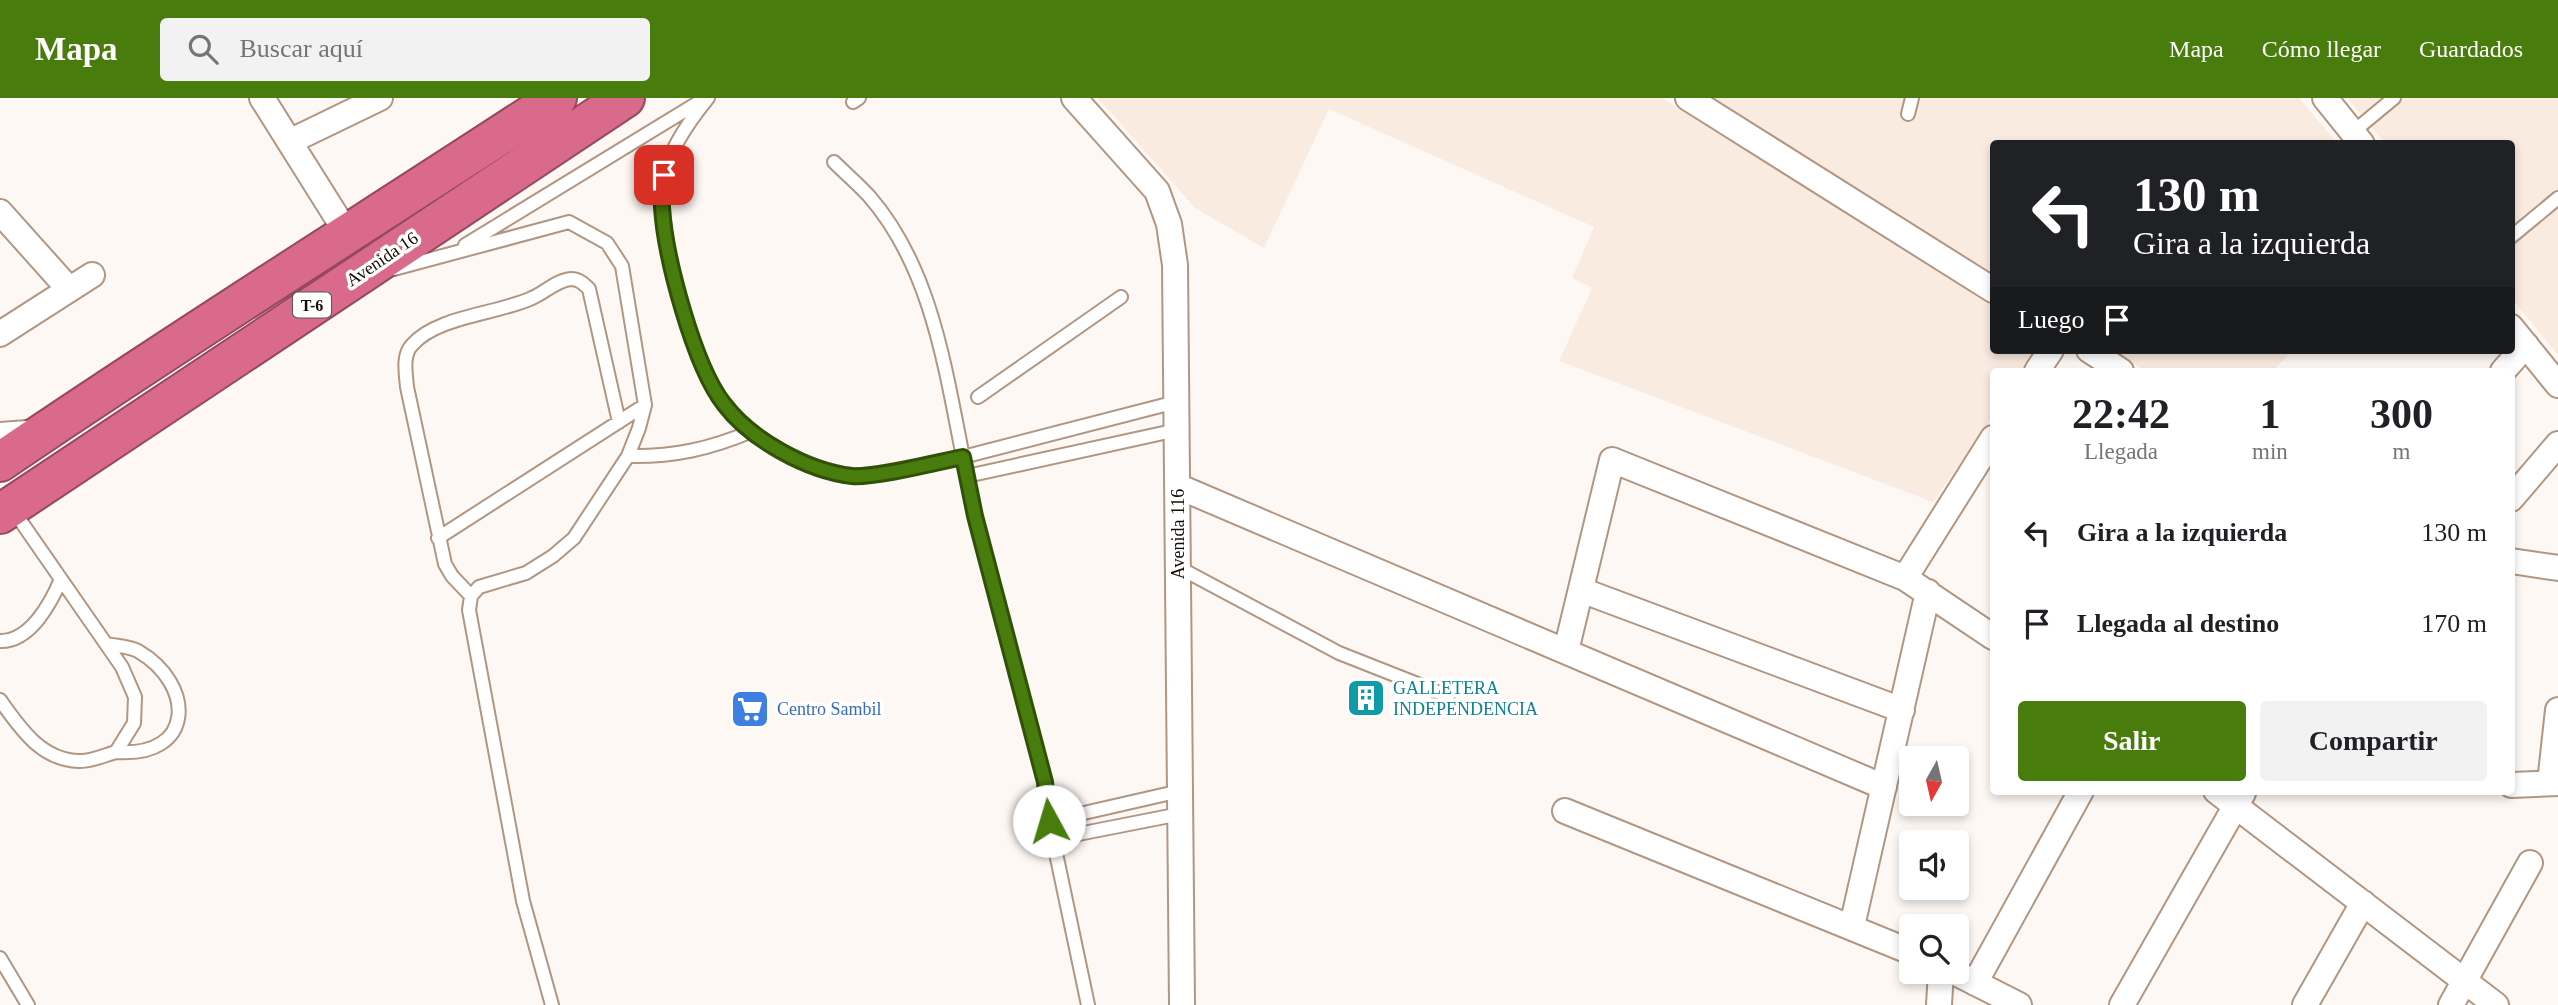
<!DOCTYPE html>
<html lang="es">
<head>
<meta charset="utf-8">
<style>
  body { margin:0; font-family:Georgia,serif; background:#f2f2f2; color:#202124; height:100vh; display:flex; flex-direction:column; font-size:26px; white-space:nowrap }
  * { box-sizing:border-box; margin:0 }
  p { font-size:23px; color:#757577 }
  .icon { flex:none; width:38px; height:38px; fill:none; stroke:currentColor; stroke-width:2; stroke-linecap:round; stroke-linejoin:round }
  .map { position:relative; flex:1; overflow:hidden }
  .sheet { position:absolute; left:1990px; top:270px; width:525px; height:427px; display:flex; flex-direction:column; background:#fff; border-radius:7px; box-shadow:0 4px 10px #0003 }
  .sheet>* { flex:none }
  .guide { position:absolute; left:1990px; top:42px; width:525px; height:214px; border-radius:7px; box-shadow:0 4px 10px #0003; background:#202124; color:#fff; overflow:hidden }
  .needle { width:46px; rotate:188deg }
  .buttons { position:absolute; left:1899px; top:648px; display:grid; gap:14px }
  .buttons a { display:grid; place-items:center; width:70px; height:70px; border-radius:7px; background:#fff; box-shadow:0 4px 10px #0003; font-size:35px }
  .pin { position:absolute; display:grid; place-items:center; width:60px; height:60px; color:#fff; margin:-30px; border-radius:14px; box-shadow:0 4px 10px #0006 }
  .me { position:absolute; width:77px; margin:-38px; rotate:354deg; stroke-linejoin:round; filter:drop-shadow(0 0 5px #0008) }
  .turn { display:flex; align-items:center; gap:24px; height:147px; padding:0 28px; font-size:32px }
  .turn .icon { width:91px; height:91px; stroke-width:2.5 }
  .turn b { display:block; font-size:49px; line-height:60px }
  .then { display:flex; align-items:center; height:66px; padding:0 28px; background:#0003; gap:14px; font-size:26px }
  .eta { display:flex; justify-content:space-evenly; align-items:center; height:119px; text-align:center }
  .eta b { font-size:42px; font-weight:600; line-height:49px }
  .button { display:flex; gap:14px; margin-top:auto; padding:14px 28px }
  .button a { flex:1; height:80px; border-radius:7px; background:#487c0c; color:#fff; font-size:28px; font-weight:600; line-height:80px; text-align:center }
  .button a+a { background:#f2f2f2; color:#202124 }
  ul { padding:0; list-style:none }
  li { display:flex; align-items:center; gap:21px; height:91px; padding:0 28px }
  li div { flex:1 }
  li b { display:block; font-size:26px }
  li em { font-style:normal }
  header { display:flex; align-items:center; gap:42px; box-sizing:border-box; height:98px; padding:0 35px; background:#487c0c; color:#fff }
  header strong { font-size:33px }
  nav { display:flex; gap:38px; margin-inline-start:auto; font-size:24px }
  .search { width:490px; height:63px; background:#f2f2f2; display:flex; align-items:center; gap:18px; box-sizing:border-box; padding:0 24px; border-radius:7px; color:#757577; font-size:26px }
  .map>svg:first-child { display:block }
  .built { fill:#faebe1 }
  .lines { fill:none; stroke-linecap:round; stroke-linejoin:round }
  .lane-casing { stroke:#b19682; stroke-width:16 }
  .street-casing { stroke:#b19682; stroke-width:28 }
  .highway-casing { stroke:#94495d; stroke-width:42 }
  .lane { stroke:#fff; stroke-width:12 }
  .street { stroke:#fff; stroke-width:24 }
  .highway { stroke:#d96a8c; stroke-width:38 }
  .route-casing { stroke:#2f5108; stroke-width:18 }
  .route { stroke:#487c0c; stroke-width:12 }
  .labels { text-anchor:middle; stroke-width:7; stroke-linejoin:round; paint-order:stroke }
  .shield { fill:#fff; stroke:#5a5450; stroke-width:2 }
  .shield-label { font-size:16px; font-weight:bold; fill:#140b05 }
  .street-label { font-size:18px; fill:#140b05; stroke:#fff }
  .culture-label { font-size:18px; fill:#0d838f; stroke:#fff; text-anchor:start }
  .shop-label { font-size:18px; fill:#366cbe; stroke:#fff; text-anchor:start }
</style>
</head>
<body>
<header>
<strong>Mapa</strong>
<div class="search"><svg class="icon" aria-label="search" viewBox="0 0 24 24"><circle cx="10" cy="10" r="6"/><path d="M15 15l6 6"/></svg>Buscar aquí</div>
<nav><a>Mapa</a><a>Cómo llegar</a><a>Guardados</a></nav>
</header>
<div class="map">
<svg width="2558" height="907" viewBox="0 0 2558 907">
  <rect width="100%" height="100%" fill="#fef8f4"/>
  <path class="built" d="M 1098,0 L 1662,0 L 1993,206 L 1993,252 L 2039,252 L 2024,273 L 1993,273 L 1993,318 L 1933,404 L 1559,263 L 1592,190 L 1572,180 L 1594,129 L 1329,11 L 1264,150 L 1195,110 Z
    M 1706,0 L 2299,0 L 2337,45 L 1993,46 L 1993,178 Z
    M 2347,0 L 2558,0 L 2558,257 L 2511,200 L 2511,46 L 2385,45 Z
    M 2112,252 L 2293,252 L 2273,273 L 2146,273 Z"/>
  <g class="lines">
    <defs>
      <path id="lane" d="M 708,0 C 690,22 670,50 664,78 C 654,129 692,267 724,307 C 748,337 790,361 826,373 C 868,386 921,367 963,359 L 975,418 L 1045,684 L 1053,741 L 1088,907
        M 853,4 L 859,0
        M 1908,16 L 1912,0
        M 2353,34 L 2394,0
        M 834,64 C 845,75 858,86 869,98 C 931,169 945,269 963,359 L 1176,304
        M 2511,139 L 2558,100
        M 465,147 L 704,1
        M 394,171 L 569,124 L 607,145 L 622,168 L 645,307 L 639,330 L 628,358 L 574,440 L 553,458 L 526,475 L 479,489 L 471,498 L 469,512 L 523,803 L 552,907
        M 978,299 L 1121,199
        M 628,358 C 673,359 710,351 752,333
        M 967,378 L 1177,332
        M 438,440 L 645,307
        M 1178,469 L 1339,555 L 1448,598
        M 471,498 L 452,478 L 445,466 L 407,289 C 406,276 402,257 412,247 C 437,218 498,216 532,200 C 544,195 557,182 571,181 C 579,181 584,186 589,191 L 619,324
        M 0,543 C 30,544 51,505 61,481
        M 106,546 C 116,548 129,548 138,553 C 195,586 196,660 116,654
        M 0,602 C 20,630 41,662 79,663 C 90,664 105,657 116,654 L 134,625 L 135,599 L 122,569 L 13,412
        M 1049,723 L 1180,693
        M 1053,741 L 1180,716
        M 0,860 L 28,907"/>
      <path id="street" d="M 262,0 L 348,137
        M 1074,0 L 1157,93 L 1169,126 L 1175,167 L 1182,907
        M 1688,0 L 1993,192
        M 2325,0 L 2362,46
        M 291,43 L 380,0
        M 0,114 L 68,190
        M 2511,229 L 2558,287
        M 0,236 L 92,177
        M 2089,252 L 2121,273
        M 2037,273 L 2051,252
        M 2503,273 L 2526,247
        M 0,337 L 40,334
        M 1177,388 L 1884,689
        M 2511,401 L 2558,346
        M 2511,463 L 2558,470
        M 1905,480 L 1993,340
        M 1581,492 L 1902,612
        M 1566,553 L 1612,362 L 1905,480 L 1993,539
        M 2550,685 L 2558,612
        M 2511,687 L 2558,685
        M 2216,693 L 2496,907
        M 1565,713 L 1911,854
        M 1852,828 L 1928,494
        M 1952,873 L 2019,907
        M 1975,885 L 2081,693
        M 1939,907 L 1941,873
        M 2122,907 L 2243,695
        M 2305,907 L 2363,805
        M 2451,907 L 2530,765"/>
      <path id="highway" d="M 0,364 C 183,239 371,122 557,0
        M 0,416 L 625,0"/>
    </defs>
    <use href="#lane" class="lane-casing"/>
    <use href="#street" class="street-casing"/>
    <use href="#highway" class="highway-casing"/>
    <use href="#lane" class="lane"/>
    <use href="#street" class="street"/>
    <use href="#highway" class="highway"/>
  </g>
  <g class="lines">
    <defs>
      <path id="route" d="M 664,77 C 664,88 661,99 662,109 C 665,159 694,268 724,306 C 751,342 808,373 852,378 C 876,380 937,364 963,359 L 975,418 L 1045,684 L 1049,723"/>
    </defs>
    <use href="#route" class="route-casing"/>
    <use href="#route" class="route"/>
  </g>
  <defs>
    <symbol id="building-square" viewBox="-11 -11 22 22"><rect x="-9" y="-9" width="18" height="18" rx="4" fill="#0f9aa8" stroke="#fff"/><path d="M-4-6H4V6H1V3H-1V6H-4ZM-2.5-4.3h1.7v1.8h-1.7ZM.8-4.3h1.7v1.8H.8ZM-2.5-1h1.7V.8h-1.7ZM.8-1h1.7V.8H.8Z" fill="#fff"/></symbol>
    <symbol id="supermarket-square" viewBox="-11 -11 22 22"><rect x="-9" y="-9" width="18" height="18" rx="4" fill="#3f7fe0" stroke="#fff"/><path d="M-6-5.5h2.5l.6 2H6L4.5 2H-2.5L-4.4-4H-6ZM-1.5 3.2a1.3 1.3 0 1 0 .1 0ZM3 3.2a1.3 1.3 0 1 0 .1 0Z" fill="#fff"/></symbol>
  </defs>
  <g fill-rule="evenodd">
    <use href="#building-square" x="1344" y="578" width="44" height="44"/>
    <use href="#supermarket-square" x="728" y="589" width="44" height="44"/>
  </g>
  <g class="labels">
    <rect class="shield" x="293" y="194.5" width="38" height="25" rx="5"/>
    <g class="shield-label">
      <text x="312" y="213">T-6</text>
    </g>
    <g class="street-label">
      <text transform="translate(382 161) rotate(-34)" y="6">Avenida 16</text>
      <text transform="translate(1178 436) rotate(-90)" y="6">Avenida 116</text>
    </g>
    <g class="culture-label">
      <text x="1393" y="596">GALLETERA<tspan x="1393" dy="21">INDEPENDENCIA</tspan></text>
    </g>
    <g class="shop-label">
      <text x="777" y="617">Centro Sambil</text>
    </g>
  </g>
</svg>
<div class="buttons">
<a><svg class="needle" viewBox="-14 -14 28 28"><path d="M0-13l5 13h-10z" fill="#e53935"/><path d="M0 13l5-13h-10z" fill="#757577"/></svg></a>
<a><svg class="icon" aria-label="sound" viewBox="0 0 24 24"><path d="M4 9h4l5-4v14l-5-4H4zM17 9q2 3 0 6"/></svg></a>
<a><svg class="icon" aria-label="search" viewBox="0 0 24 24"><circle cx="10" cy="10" r="6"/><path d="M15 15l6 6"/></svg></a>
</div>
<div class="pin" style="left:664px;top:77px;background:#d93025"><svg class="icon" aria-label="arrive" viewBox="0 0 24 24"><path d="M6 21V4h12l-3 4 3 4H6"/></svg></div>
<svg class="me" style="left:1049px;top:723px" viewBox="-20 -20 40 40"><circle r="19" fill="#fff"/><path d="M0-13L10 11 0 6-10 11z" fill="#487c0c"/></svg>
<div class="guide">
<div class="turn"><svg class="icon" aria-label="left" viewBox="0 0 24 24"><path d="M17 20v-9H6M10 6l-5 5 5 5"/></svg><div><b>130 m</b>Gira a la izquierda</div></div>
<div class="then">Luego<svg class="icon" aria-label="arrive" viewBox="0 0 24 24"><path d="M6 21V4h12l-3 4 3 4H6"/></svg></div>
</div>
<section class="sheet">
<div class="eta">
<div><b>22:42</b><p>Llegada</p></div>
<div><b>1</b><p>min</p></div>
<div><b>300</b><p>m</p></div>
</div>
<ul>
<li><svg class="icon" aria-label="left" viewBox="0 0 24 24"><path d="M17 20v-9H6M10 6l-5 5 5 5"/></svg><div><b>Gira a la izquierda</b></div><em>130 m</em></li>
<li><svg class="icon" aria-label="arrive" viewBox="0 0 24 24"><path d="M6 21V4h12l-3 4 3 4H6"/></svg><div><b>Llegada al destino</b></div><em>170 m</em></li>
</ul>
<div class="button"><a>Salir</a><a>Compartir</a></div>
</section>
</div>
</body>
</html>
